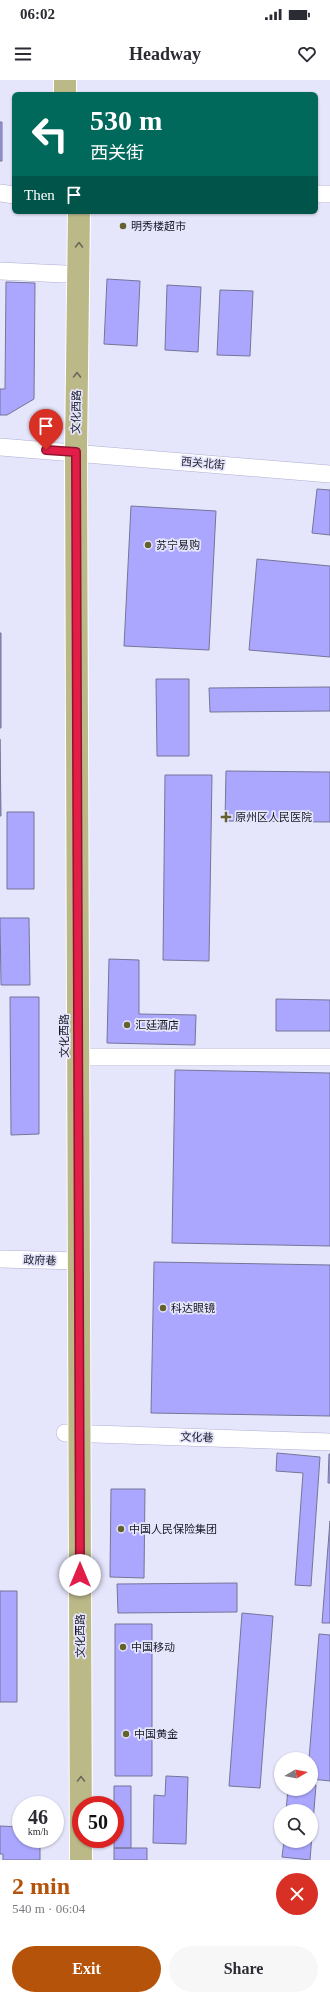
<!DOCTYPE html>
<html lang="en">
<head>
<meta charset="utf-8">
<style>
  body { margin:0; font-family:"Times New Roman","Noto Sans SC",serif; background:#f7f7f7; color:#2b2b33; height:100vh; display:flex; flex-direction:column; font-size:15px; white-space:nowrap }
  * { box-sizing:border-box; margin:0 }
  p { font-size:13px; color:#7c7c81 }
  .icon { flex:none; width:22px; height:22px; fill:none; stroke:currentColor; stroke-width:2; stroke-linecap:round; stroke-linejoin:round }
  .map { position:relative; height:1780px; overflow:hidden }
  .sheet { display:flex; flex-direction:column; background:#fff; flex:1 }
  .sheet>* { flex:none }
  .hud { position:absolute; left:12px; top:12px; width:306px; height:122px; border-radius:6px; box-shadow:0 1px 3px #0004; background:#00695c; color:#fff; overflow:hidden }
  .needle { width:26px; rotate:80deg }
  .tools { position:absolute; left:274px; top:1672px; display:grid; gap:8px }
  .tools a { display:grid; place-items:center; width:44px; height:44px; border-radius:50%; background:#fff; box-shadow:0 1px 3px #0004; font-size:20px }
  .speed { position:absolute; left:12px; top:1716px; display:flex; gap:8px; font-size:20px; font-weight:700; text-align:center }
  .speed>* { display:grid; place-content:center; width:52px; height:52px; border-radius:50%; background:#fff; box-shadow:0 1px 3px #0004; line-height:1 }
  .speed small { font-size:10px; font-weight:400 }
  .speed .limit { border:6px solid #d22; background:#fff; color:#111 }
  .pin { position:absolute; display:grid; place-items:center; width:34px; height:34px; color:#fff; margin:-41px -17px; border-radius:50% 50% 50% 0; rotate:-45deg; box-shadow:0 0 4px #0007 }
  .pin .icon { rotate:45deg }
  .me { position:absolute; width:44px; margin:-22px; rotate:0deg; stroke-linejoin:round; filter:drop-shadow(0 0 3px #0008) }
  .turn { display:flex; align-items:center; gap:14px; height:84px; padding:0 12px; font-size:18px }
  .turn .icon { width:52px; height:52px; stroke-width:2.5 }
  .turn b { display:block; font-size:28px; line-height:34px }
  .then { display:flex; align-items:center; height:38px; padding:0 12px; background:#0003; gap:8px; font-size:15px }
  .round { display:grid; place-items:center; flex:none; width:42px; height:42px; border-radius:21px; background:#f7f7f7 }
  .headline { display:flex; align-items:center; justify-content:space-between; height:68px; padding:0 12px }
  h1 { font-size:24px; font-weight:800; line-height:30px; color:#b45309 }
  .button { display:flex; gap:8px; margin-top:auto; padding:8px 12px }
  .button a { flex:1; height:46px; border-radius:24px; background:#b45309; color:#fff; font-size:16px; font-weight:800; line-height:46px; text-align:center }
  .button a+a { background:#f7f7f7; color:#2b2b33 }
  .status { display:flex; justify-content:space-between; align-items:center; height:28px; padding:0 20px; background:#fff; direction:ltr }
  .status svg { height:11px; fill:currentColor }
  header { display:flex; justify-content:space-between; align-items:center; height:52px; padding:0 12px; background:#fff; font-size:18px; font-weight:800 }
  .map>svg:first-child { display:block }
  .building { fill:#aba7fe; stroke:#757597 }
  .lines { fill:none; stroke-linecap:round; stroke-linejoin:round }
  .minor-casing { stroke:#afafd3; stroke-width:18 }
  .major-casing { stroke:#fff; stroke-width:24 }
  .minor { stroke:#fff; stroke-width:17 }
  .major { stroke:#bcb989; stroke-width:22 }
  .oneway { stroke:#6a6958 }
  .route-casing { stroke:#92132f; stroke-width:10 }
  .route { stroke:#e11d48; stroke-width:7 }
  .poi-dot { fill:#65612e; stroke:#e5e5fc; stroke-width:1.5 }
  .labels { text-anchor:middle; stroke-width:3.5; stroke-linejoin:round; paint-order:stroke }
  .poi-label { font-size:11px; fill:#191926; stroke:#e5e5fc; text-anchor:start }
  .street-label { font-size:11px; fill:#191926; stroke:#e5e5fc }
</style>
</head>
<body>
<div class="status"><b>06:02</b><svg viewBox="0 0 49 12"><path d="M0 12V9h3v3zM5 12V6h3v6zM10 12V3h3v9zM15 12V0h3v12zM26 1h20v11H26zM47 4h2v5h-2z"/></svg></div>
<header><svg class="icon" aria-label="menu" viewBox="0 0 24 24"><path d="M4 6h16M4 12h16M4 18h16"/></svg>Headway<svg class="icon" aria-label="heart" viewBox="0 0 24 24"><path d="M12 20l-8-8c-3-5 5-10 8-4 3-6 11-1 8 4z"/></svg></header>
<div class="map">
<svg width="330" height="1780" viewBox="0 0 330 1780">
  <rect width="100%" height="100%" fill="#e5e5fc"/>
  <path class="building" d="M 0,42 L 2,42 L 2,81 L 0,81 Z
    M 107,199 L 140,201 L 137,266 L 104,264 Z
    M 6,202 L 35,203 L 34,319 L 7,335 L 0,335 L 0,309 L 5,309 Z
    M 167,205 L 201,207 L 198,272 L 165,270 Z
    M 220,210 L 253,211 L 250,276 L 217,275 Z
    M 317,409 L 330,410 L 330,455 L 312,453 Z
    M 131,426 L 216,431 L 209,570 L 124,566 Z
    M 257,479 L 330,486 L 330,577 L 249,570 Z
    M 0,553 L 1,553 L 1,648 L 0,648 Z
    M 156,599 L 189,599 L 189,676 L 157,676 Z
    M 330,607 L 330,631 L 210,632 L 209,608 Z
    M 0,659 L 1,736 L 0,736 Z
    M 226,691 L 330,692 L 330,742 L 225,741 Z
    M 165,695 L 212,695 L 209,881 L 163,880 Z
    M 7,732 L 34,732 L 34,809 L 7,809 Z
    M 0,838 L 29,838 L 30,905 L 1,905 Z
    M 109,879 L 139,880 L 139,934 L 196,935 L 195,965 L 107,963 Z
    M 10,917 L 39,917 L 39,1054 L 11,1055 Z
    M 276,919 L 330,920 L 330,951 L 276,951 Z
    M 175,990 L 330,993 L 330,1166 L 172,1163 Z
    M 154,1182 L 330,1185 L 330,1336 L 151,1333 Z
    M 277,1373 L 320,1377 L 311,1506 L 295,1505 L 303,1393 L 276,1391 Z
    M 329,1374 L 330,1374 L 330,1403 L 328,1403 Z
    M 111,1409 L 145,1409 L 144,1498 L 110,1497 Z
    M 330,1441 L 330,1543 L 322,1543 Z
    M 237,1503 L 237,1532 L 118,1533 L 117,1504 Z
    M 0,1511 L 17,1511 L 17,1622 L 0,1622 Z
    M 242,1533 L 273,1536 L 260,1708 L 229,1706 Z
    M 115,1544 L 152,1544 L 152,1696 L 115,1696 Z
    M 319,1554 L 330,1555 L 330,1701 L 311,1699 L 311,1679 L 309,1679 Z
    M 166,1696 L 188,1697 L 186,1764 L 153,1763 L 154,1715 L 165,1716 Z
    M 311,1705 L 316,1705 L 310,1780 L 282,1777 L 284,1761 L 311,1761 L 311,1731 L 286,1731 L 288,1709 L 311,1709 Z
    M 114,1706 L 131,1706 L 131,1768 L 114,1768 Z
    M 0,1746 L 21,1747 L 21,1759 L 40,1759 L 40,1780 L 3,1780 L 3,1774 L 0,1774 Z
    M 114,1768 L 147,1768 L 147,1780 L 114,1780 Z"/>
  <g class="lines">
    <defs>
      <path id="minor" d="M 0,113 L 14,115
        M 316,114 L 330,114
        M 0,191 L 64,194
        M 0,367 L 330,394
        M 79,977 L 330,977
        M 0,1179 L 80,1181
        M 65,1353 L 330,1362"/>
      <path id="major" d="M 65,14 L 65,0
        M 79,132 L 76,372 L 81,1780"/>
    </defs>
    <use href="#minor" class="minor-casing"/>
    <use href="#major" class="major-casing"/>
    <use href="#minor" class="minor"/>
    <use href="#major" class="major"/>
  </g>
  <defs><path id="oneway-chevron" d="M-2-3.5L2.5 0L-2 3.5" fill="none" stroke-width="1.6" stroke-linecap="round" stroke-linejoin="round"/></defs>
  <g class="oneway">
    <use href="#oneway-chevron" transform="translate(79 165) rotate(-89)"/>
    <use href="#oneway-chevron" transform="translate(77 295) rotate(-89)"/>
    <use href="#oneway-chevron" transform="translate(81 1699) rotate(-90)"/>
  </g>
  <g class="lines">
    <defs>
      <path id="route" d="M 46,370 L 76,372 L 80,1495"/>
    </defs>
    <use href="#route" class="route-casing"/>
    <use href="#route" class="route"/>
  </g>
  <g class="poi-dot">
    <circle cx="123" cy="146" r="4"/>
    <circle cx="148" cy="465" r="4"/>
    <path d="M224 731h4v4h4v4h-4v4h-4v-4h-4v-4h4z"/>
    <circle cx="127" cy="945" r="4"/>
    <circle cx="163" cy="1228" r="4"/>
    <circle cx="121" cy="1449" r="4"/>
    <circle cx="123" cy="1567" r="4"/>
    <circle cx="126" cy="1654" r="4"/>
  </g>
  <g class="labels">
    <g class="poi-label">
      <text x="131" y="150">明秀楼超市</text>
      <text x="156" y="469">苏宁易购</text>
      <text x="235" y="741">原州区人民医院</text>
      <text x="135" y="949">汇廷酒店</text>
      <text x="171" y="1232">科达眼镜</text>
      <text x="129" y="1453">中国人民保险集团</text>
      <text x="131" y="1571">中国移动</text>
      <text x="134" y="1658">中国黄金</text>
    </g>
    <g class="street-label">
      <text transform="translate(76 332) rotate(-89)" y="4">文化西路</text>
      <text transform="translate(203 383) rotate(5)" y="4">西关北街</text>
      <text transform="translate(64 956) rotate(-90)" y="4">文化西路</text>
      <text transform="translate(40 1180) rotate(2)" y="4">政府巷</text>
      <text transform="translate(197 1357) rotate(2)" y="4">文化巷</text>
      <text transform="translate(80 1556) rotate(-90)" y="4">文化西路</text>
    </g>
  </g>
</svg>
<div class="tools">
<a><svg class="needle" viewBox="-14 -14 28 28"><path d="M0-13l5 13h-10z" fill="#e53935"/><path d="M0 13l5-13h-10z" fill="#7c7c81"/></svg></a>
<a><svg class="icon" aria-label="search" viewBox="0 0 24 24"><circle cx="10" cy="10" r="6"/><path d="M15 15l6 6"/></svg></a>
</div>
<div class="speed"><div>46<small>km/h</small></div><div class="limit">50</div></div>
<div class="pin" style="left:46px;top:370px;background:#d93025"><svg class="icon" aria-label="arrive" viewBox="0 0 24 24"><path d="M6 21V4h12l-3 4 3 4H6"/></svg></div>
<svg class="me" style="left:80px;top:1495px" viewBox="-20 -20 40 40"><circle r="19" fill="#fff"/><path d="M0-13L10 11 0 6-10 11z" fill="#e11d48"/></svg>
<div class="hud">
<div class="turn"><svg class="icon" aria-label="left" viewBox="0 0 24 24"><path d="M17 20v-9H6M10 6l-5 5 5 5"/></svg><div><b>530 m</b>西关街</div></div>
<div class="then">Then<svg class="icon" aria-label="arrive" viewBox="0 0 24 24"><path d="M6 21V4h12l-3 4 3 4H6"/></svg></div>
</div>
</div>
<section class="sheet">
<div class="headline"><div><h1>2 min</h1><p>540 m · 06:04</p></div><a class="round" style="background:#d93025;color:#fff"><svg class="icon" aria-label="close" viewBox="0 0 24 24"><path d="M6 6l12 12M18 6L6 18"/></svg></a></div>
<div class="button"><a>Exit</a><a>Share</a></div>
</section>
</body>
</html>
